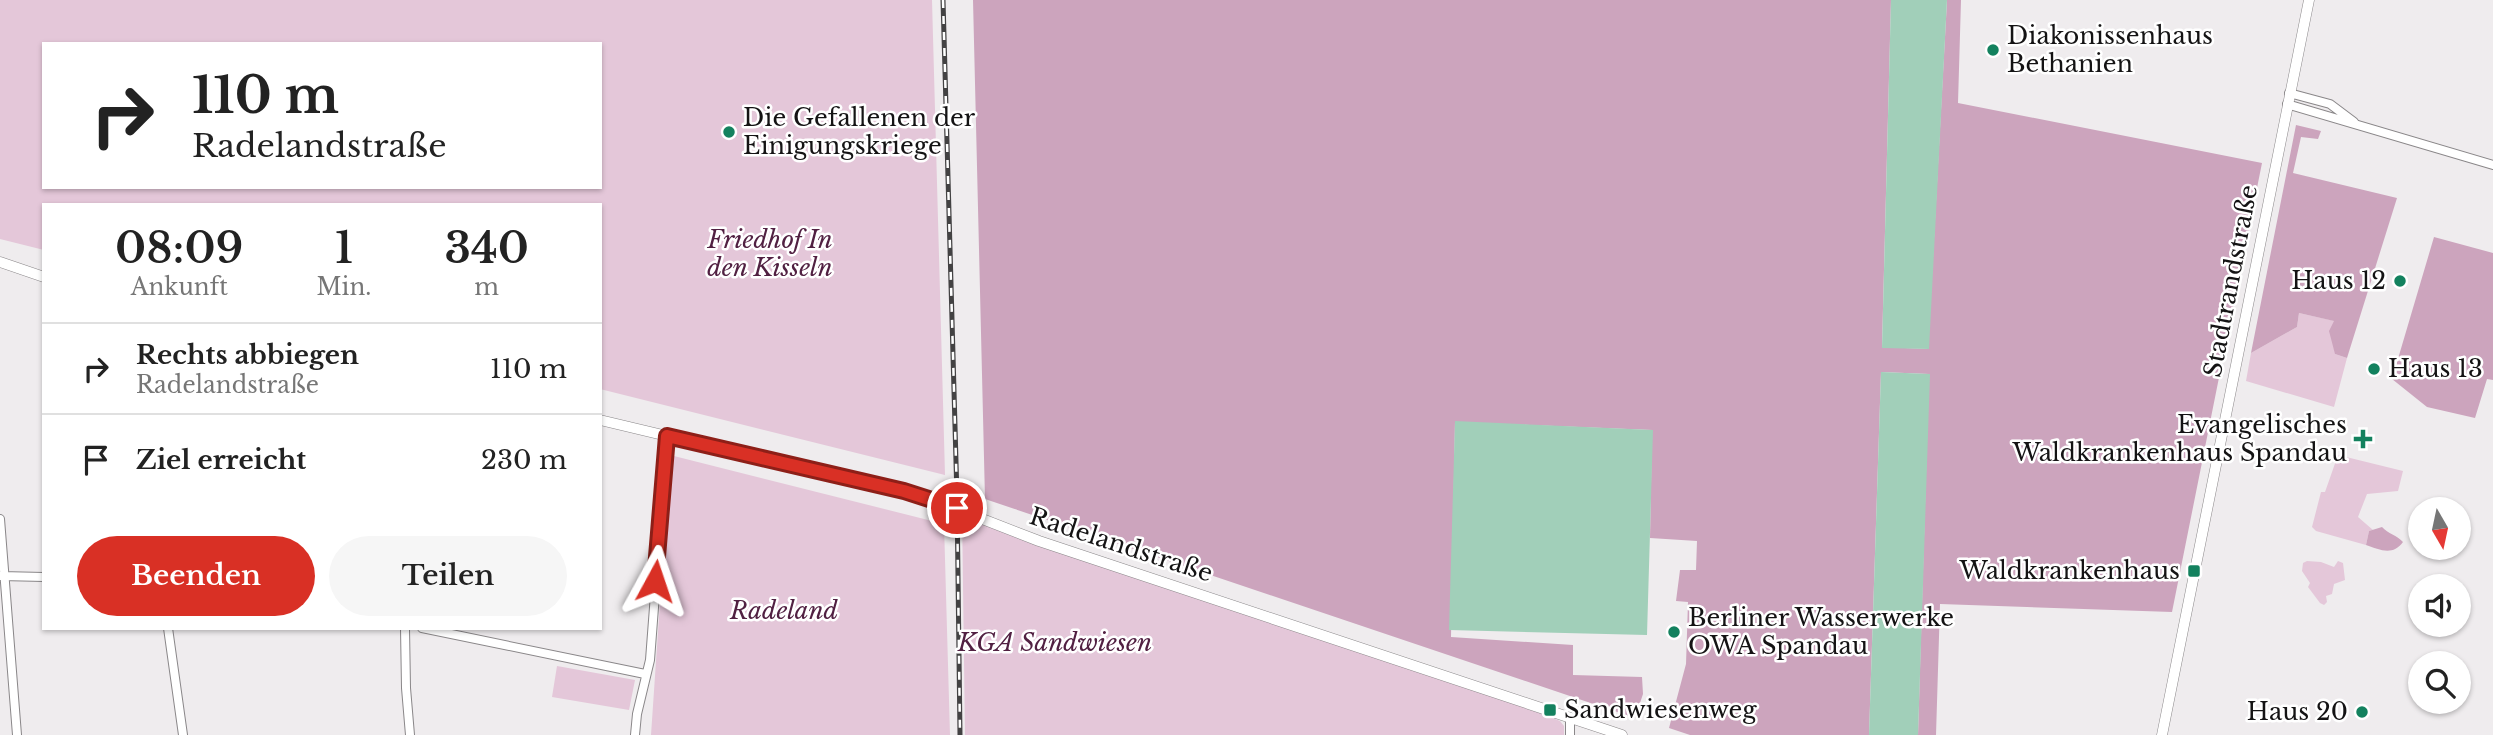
<!DOCTYPE html>
<html lang="de">
<head>
<meta charset="utf-8">
<style>
  body { margin:0; font-family:"Libre Baskerville",serif; background:#f6f6f6; color:#222; height:100vh; display:flex; flex-direction:column; font-size:26px; white-space:nowrap }
  * { box-sizing:border-box; margin:0 }
  p { font-size:23px; color:#767676 }
  .icon { flex:none; width:38px; height:38px; fill:none; stroke:currentColor; stroke-width:2; stroke-linecap:round; stroke-linejoin:round }
  .map { position:relative; flex:1; overflow:hidden }
  .details { position:absolute; left:42px; top:203px; width:560px; height:427px; display:flex; flex-direction:column; background:#fff; border-radius:0px; box-shadow:0 2px 5px #0004 }
  .details>* { flex:none }
  .banner { position:absolute; left:42px; top:42px; width:560px; height:147px; border-radius:0px; box-shadow:0 2px 5px #0004; background:#fff; color:#222; overflow:hidden }
  .needle { width:46px; rotate:171deg }
  .buttons { position:absolute; left:2408px; top:497px; display:grid; gap:14px }
  .buttons a { display:grid; place-items:center; width:63px; height:63px; border-radius:50%; background:#fff; box-shadow:0 2px 5px #0004; font-size:35px }
  .pin { position:absolute; display:grid; place-items:center; width:60px; height:60px; color:#fff; margin:-30px; border:4px solid #fff; border-radius:50%; box-shadow:0 2px 7px #0007 }
  .me { position:absolute; width:77px; margin:-38px; rotate:5deg; stroke-linejoin:round; filter:drop-shadow(0 0 5px #0008) }
  .turn { display:flex; align-items:center; gap:24px; height:147px; padding:0 35px; font-size:32px }
  .turn .icon { width:91px; height:91px; stroke-width:2.5 }
  .turn b { display:block; font-size:49px; line-height:60px }
  .eta { display:flex; justify-content:space-evenly; align-items:center; height:119px; text-align:center }
  .eta b { font-size:42px; font-weight:600; line-height:49px }
  .cta { display:flex; gap:14px; margin-top:auto; padding:14px 35px }
  .cta a { flex:1; height:80px; border-radius:42px; background:#d93025; color:#fff; font-size:28px; font-weight:600; line-height:80px; text-align:center }
  .cta a+a { background:#f6f6f6; color:#222 }
  ul { padding:0; list-style:none }
  li { display:flex; align-items:center; gap:21px; height:91px; padding:0 35px; border-top:2px solid #e0e0e0 }
  li div { flex:1 }
  li b { display:block; font-size:26px }
  li em { font-style:normal }
  .map>svg:first-child { display:block }
  .green { fill:#e4c7d9; fill-rule:evenodd }
  .forest { fill:#cca4bd }
  .water { fill:#a1cfb9 }
  .lines { fill:none; stroke-linecap:round; stroke-linejoin:round }
  .minor-casing { stroke:#8a8789; stroke-width:10 }
  .tertiary-casing { stroke:#8a8789; stroke-width:11 }
  .minor { stroke:#fff; stroke-width:8 }
  .tertiary { stroke:#fff; stroke-width:10 }
  .rail-casing { stroke:#434243; stroke-width:5 }
  .rail { stroke:#fff; stroke-width:2.5; stroke-dasharray:8; stroke-linecap:butt }
  .route-casing { stroke:#8d1f18; stroke-width:18 }
  .route { stroke:#d93025; stroke-width:12 }
  .poi-dot { fill:#13815e; stroke:#fff; stroke-width:2.5 }
  .labels { text-anchor:middle; stroke-width:5; stroke-linejoin:round; paint-order:stroke }
  .poi-label { font-size:24px; fill:#141314; stroke:#fff; text-anchor:start }
  .park-label { font-size:24px; font-style:italic; fill:#512042; stroke:#fff }
  .street-label { font-size:24px; fill:#141314; stroke:#fff }
</style>
</head>
<body>
<div class="map">
<svg width="2493" height="735" viewBox="0 0 2493 735">
  <rect width="100%" height="100%" fill="#efecee"/>
  <path class="green" d="M 0,0 L 932,0 L 945,475 L 600,389 L 600,205 L 44,205 L 44,250 L 0,239 ZM 44,44 L 600,44 L 600,187 L 44,187 Z
    M 2299,313 L 2335,321 L 2335,354 L 2347,358 L 2334,407 L 2246,381 L 2251,353 L 2297,327 Z
    M 670,455 L 944,524 L 950,735 L 651,735 Z
    M 2338,455 L 2403,471 L 2398,491 L 2367,494 L 2358,517 L 2373,530 L 2369,531 L 2366,545 L 2316,531 L 2312,527 L 2321,492 L 2325,492 Z
    M 962,511 L 1464,682 L 1560,721 L 1564,726 L 1564,735 L 965,735 Z
    M 2307,561 L 2321,562 L 2334,567 L 2338,561 L 2343,563 L 2345,580 L 2334,584 L 2332,594 L 2326,596 L 2327,602 L 2324,605 L 2320,603 L 2308,587 L 2310,583 L 2302,571 L 2303,563 Z
    M 557,666 L 635,680 L 629,710 L 552,697 Z"/>
  <path class="forest" d="M 973,0 L 1891,0 L 1882,347 L 1928,349 L 1947,0 L 1961,0 L 1958,103 L 2262,163 L 2172,612 L 1940,604 L 1936,735 L 1918,735 L 1929,374 L 1881,372 L 1869,735 L 1690,735 L 1669,728 L 1686,664 L 1688,602 L 1676,601 L 1680,570 L 1696,570 L 1697,541 L 1650,538 L 1652,430 L 1455,422 L 1451,637 L 1573,645 L 1573,675 L 1642,677 L 1643,694 L 1635,718 L 985,499 Z
    M 2296,125 L 2321,131 L 2318,139 L 2301,137 L 2293,173 L 2397,198 L 2347,358 L 2335,354 L 2329,331 L 2334,321 L 2299,313 L 2297,327 L 2251,353 Z
    M 2434,237 L 2493,253 L 2493,380 L 2487,379 L 2475,418 L 2427,407 L 2392,379 Z
    M 2382,527 C 2388,534 2397,535 2403,542 C 2393,556 2380,550 2366,545 L 2369,531 Z"/>
  <path class="water" d="M 1891,0 L 1947,0 L 1929,349 L 1882,348 Z
    M 1881,372 L 1930,374 L 1918,735 L 1869,735 Z
    M 1455,421 L 1653,430 L 1647,635 L 1449,630 Z"/>
  <g class="lines">
    <defs>
      <path id="minor" d="M 2289,93 L 2330,104 L 2354,122
        M 2287,104 L 2493,165
        M 0,519 L 17,735
        M 1,576 L 44,577
        M 168,628 L 183,735
        M 405,628 L 406,688 L 410,735
        M 422,628 L 645,674
        M 635,735 L 637,714 L 650,660 L 667,436
        M 1570,735 L 1570,717"/>
      <path id="tertiary" d="M 0,262 L 44,277
        M 600,420 L 931,499 L 1039,541 L 1622,735
        M 2162,735 L 2309,0"/>
    </defs>
    <use href="#minor" class="minor-casing"/>
    <use href="#tertiary" class="tertiary-casing"/>
    <use href="#minor" class="minor"/>
    <use href="#tertiary" class="tertiary"/>
    <defs>
      <path id="rail" d="M 943,0 L 957,497 L 960,735"/>
    </defs>
    <use href="#rail" class="rail-casing"/>
    <use href="#rail" class="rail"/>
  </g>
  <g class="lines">
    <defs>
      <path id="route" d="M 655,581 L 667,436 L 904,491 L 957,508"/>
    </defs>
    <use href="#route" class="route-casing"/>
    <use href="#route" class="route"/>
  </g>
  <g class="poi-dot">
    <circle cx="1993" cy="50" r="7"/>
    <circle cx="729" cy="132" r="7"/>
    <circle cx="2400" cy="281" r="7"/>
    <circle cx="2374" cy="369" r="7"/>
    <path d="M2359.5 428.5h7v7h7v7h-7v7h-7v-7h-7v-7h7z"/>
    <rect x="2187" y="564" width="14" height="14" rx="3.5"/>
    <circle cx="1674" cy="632" r="7"/>
    <rect x="1543" y="703" width="14" height="14" rx="3.5"/>
    <circle cx="2362" cy="712" r="7"/>
  </g>
  <g class="labels">
    <g class="poi-label">
      <text x="2007" y="44">Diakonissenhaus<tspan x="2007" dy="28">Bethanien</tspan></text>
      <text x="743" y="126">Die Gefallenen der<tspan x="743" dy="28">Einigungskriege</tspan></text>
      <text x="2386" y="289" text-anchor="end">Haus 12</text>
      <text x="2388" y="377">Haus 13</text>
      <text x="2347" y="433" text-anchor="end">Evangelisches<tspan x="2347" dy="28">Waldkrankenhaus Spandau</tspan></text>
      <text x="2180" y="579" text-anchor="end">Waldkrankenhaus</text>
      <text x="1688" y="626">Berliner Wasserwerke<tspan x="1688" dy="28">OWA Spandau</tspan></text>
      <text x="1564" y="718">Sandwiesenweg</text>
      <text x="2348" y="720" text-anchor="end">Haus 20</text>
    </g>
    <g class="park-label">
      <text x="770" y="248">Friedhof In<tspan x="770" dy="28">den Kisseln</tspan></text>
      <text x="784" y="619">Radeland</text>
      <text x="1055" y="651">KGA Sandwiesen</text>
    </g>
    <g class="street-label">
      <text transform="translate(2231 281) rotate(-79)" y="8">Stadtrandstraße</text>
      <text transform="translate(1121 545) rotate(18)" y="8">Radelandstraße</text>
    </g>
  </g>
</svg>
<div class="buttons">
<a><svg class="needle" viewBox="-14 -14 28 28"><path d="M0-13l5 13h-10z" fill="#e53935"/><path d="M0 13l5-13h-10z" fill="#767676"/></svg></a>
<a><svg class="icon" aria-label="sound" viewBox="0 0 24 24"><path d="M4 9h4l5-4v14l-5-4H4zM17 9q2 3 0 6"/></svg></a>
<a><svg class="icon" aria-label="search" viewBox="0 0 24 24"><circle cx="10" cy="10" r="6"/><path d="M15 15l6 6"/></svg></a>
</div>
<div class="pin" style="left:957px;top:508px;background:#d93025"><svg class="icon" aria-label="arrive" viewBox="0 0 24 24"><path d="M6 21V4h12l-3 4 3 4H6"/></svg></div>
<svg class="me" style="left:655px;top:581px" viewBox="-20 -20 40 40"><path d="M0-17L14 15 0 8-14 15z" fill="#d93025" stroke="#fff" stroke-width="4"/></svg>
<div class="banner">
<div class="turn"><svg class="icon" aria-label="right" viewBox="0 0 24 24"><path d="M7 20v-9h11M14 6l5 5-5 5"/></svg><div><b>110 m</b>Radelandstraße</div></div>
</div>
<section class="details">
<div class="eta">
<div><b>08:09</b><p>Ankunft</p></div>
<div><b>1</b><p>Min.</p></div>
<div><b>340</b><p>m</p></div>
</div>
<ul>
<li><svg class="icon" aria-label="right" viewBox="0 0 24 24"><path d="M7 20v-9h11M14 6l5 5-5 5"/></svg><div><b>Rechts abbiegen</b><p>Radelandstraße</p></div><em>110 m</em></li>
<li><svg class="icon" aria-label="arrive" viewBox="0 0 24 24"><path d="M6 21V4h12l-3 4 3 4H6"/></svg><div><b>Ziel erreicht</b></div><em>230 m</em></li>
</ul>
<div class="cta"><a>Beenden</a><a>Teilen</a></div>
</section>
</div>
</body>
</html>
